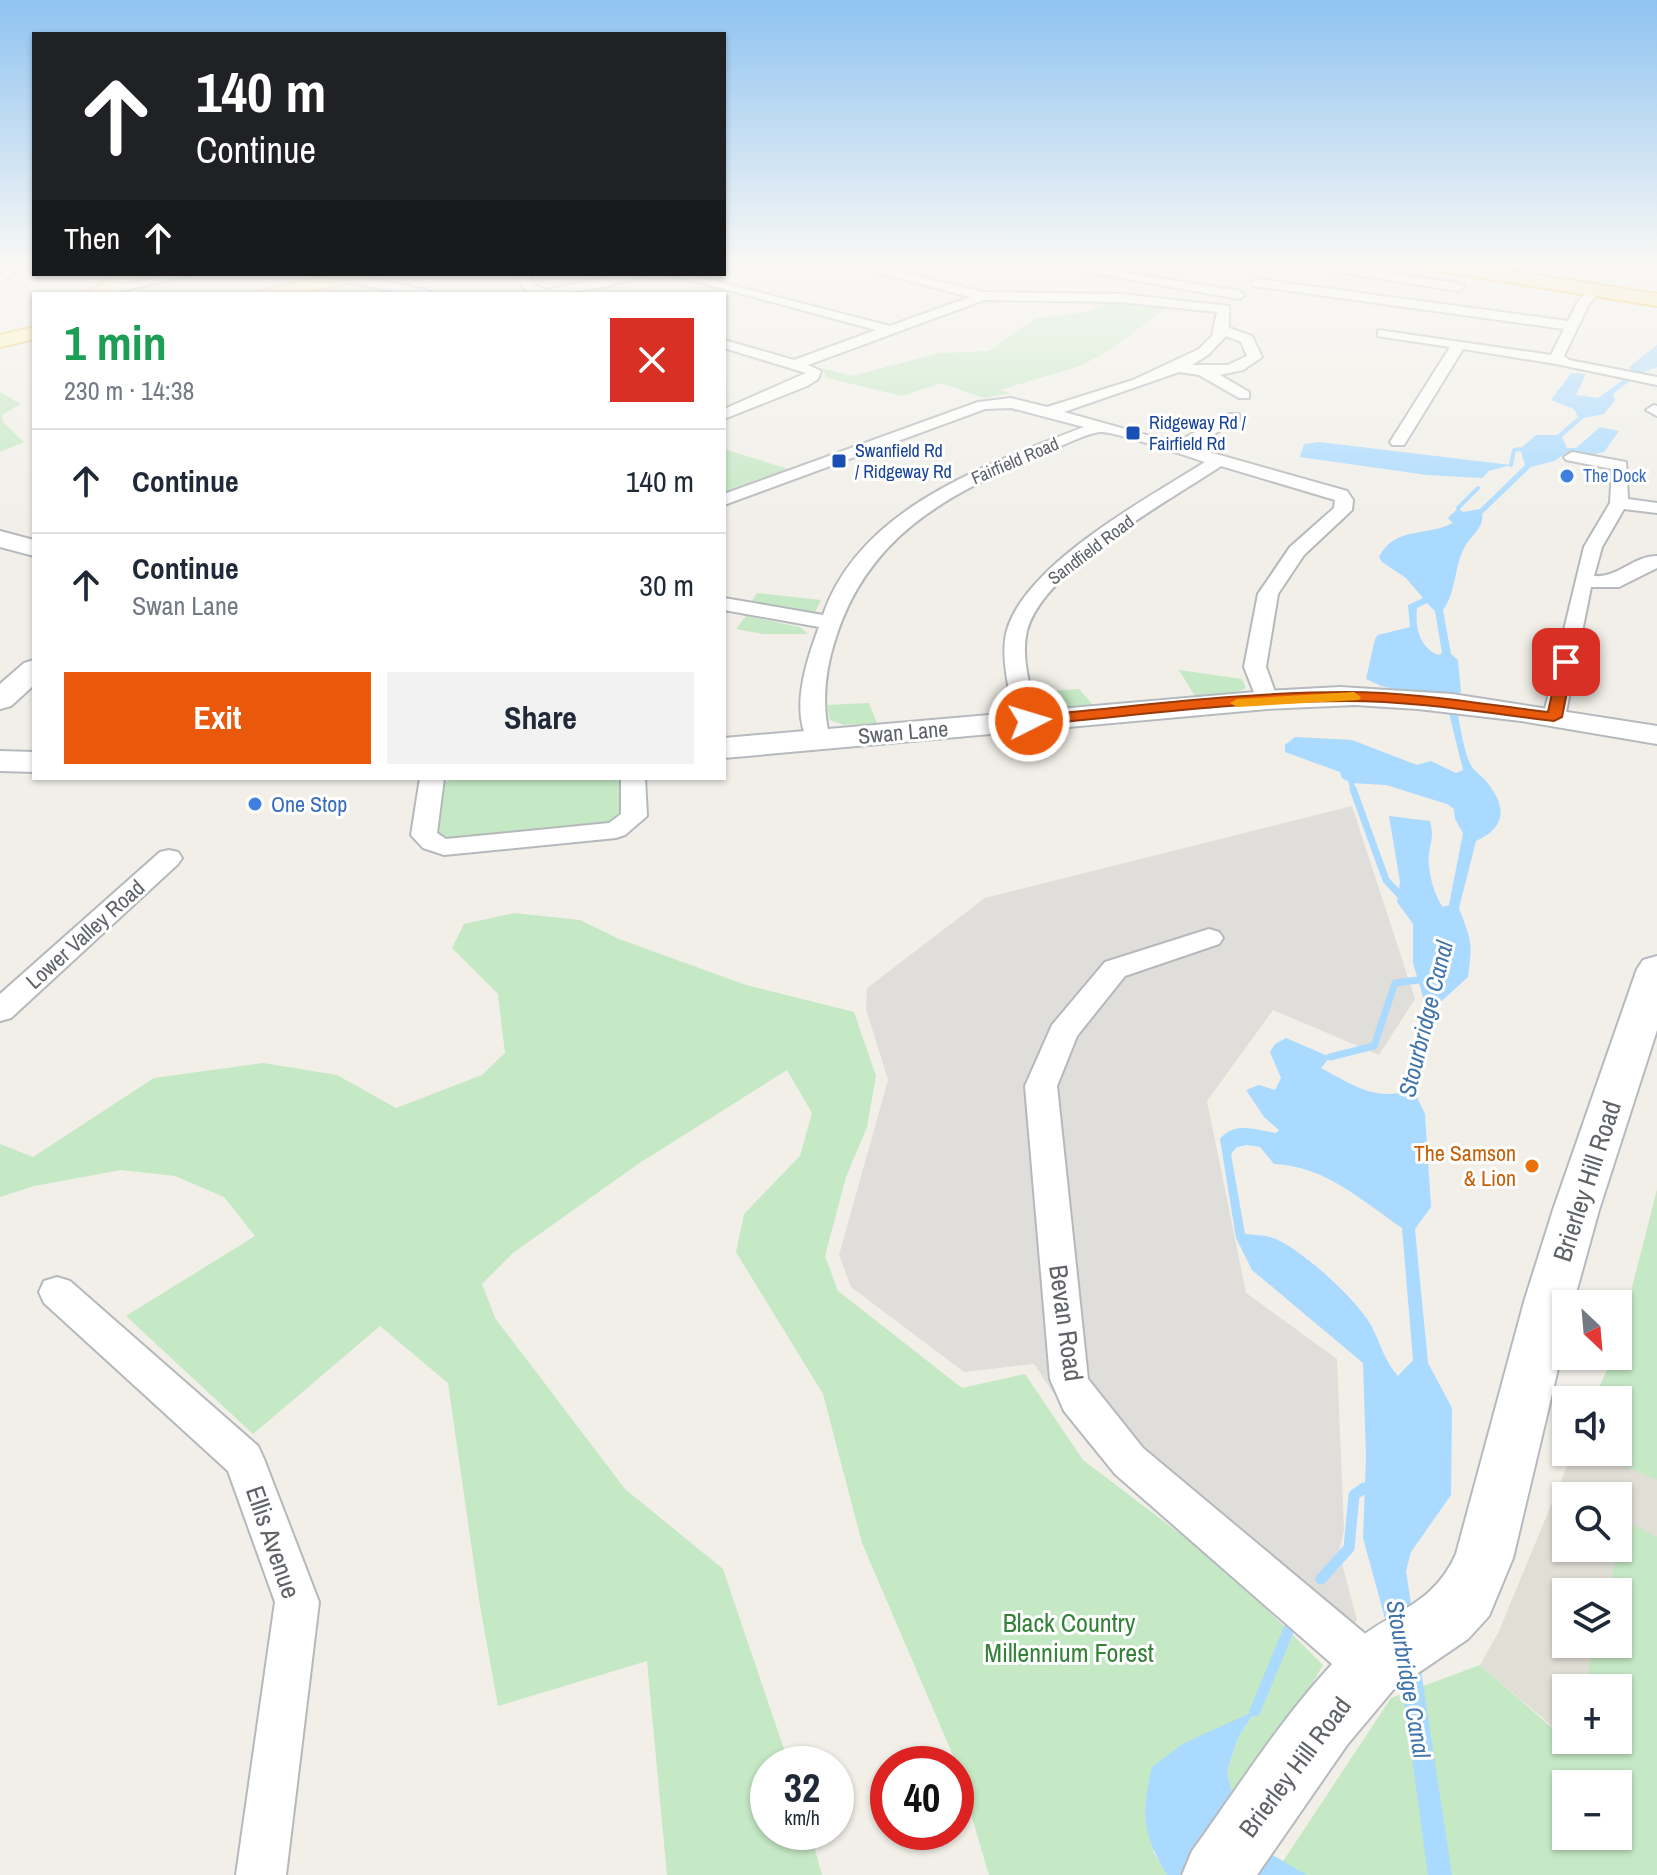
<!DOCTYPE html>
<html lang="en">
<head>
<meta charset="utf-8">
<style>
  body { margin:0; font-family:"Archivo Narrow",sans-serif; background:#f2f2f3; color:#1f2937; height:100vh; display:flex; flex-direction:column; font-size:30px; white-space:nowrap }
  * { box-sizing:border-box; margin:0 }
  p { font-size:26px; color:#747a83 }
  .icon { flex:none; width:44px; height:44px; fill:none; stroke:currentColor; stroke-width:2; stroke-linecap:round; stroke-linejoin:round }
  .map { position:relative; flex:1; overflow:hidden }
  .details { position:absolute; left:32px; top:292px; width:694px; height:488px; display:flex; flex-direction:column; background:#fff; border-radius:0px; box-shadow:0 2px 6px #0004 }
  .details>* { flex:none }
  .top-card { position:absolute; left:32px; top:32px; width:694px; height:244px; border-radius:0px; box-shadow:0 2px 6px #0004; background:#202124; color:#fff; overflow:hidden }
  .needle { width:52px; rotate:154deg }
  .fabs { position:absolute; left:1552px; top:1290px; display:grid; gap:16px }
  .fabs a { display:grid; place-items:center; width:80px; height:80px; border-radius:0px; background:#fff; box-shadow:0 2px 6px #0004; font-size:40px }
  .speed { position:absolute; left:750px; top:1746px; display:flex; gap:16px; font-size:40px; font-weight:700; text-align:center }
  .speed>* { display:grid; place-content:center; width:104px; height:104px; border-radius:50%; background:#fff; box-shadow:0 2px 6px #0004; line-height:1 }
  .speed small { font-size:20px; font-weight:400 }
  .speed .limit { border:12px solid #d22; background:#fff; color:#111 }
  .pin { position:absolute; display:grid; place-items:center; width:68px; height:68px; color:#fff; margin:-34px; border-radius:16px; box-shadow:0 4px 12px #0006 }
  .me { position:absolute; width:88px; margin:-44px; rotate:85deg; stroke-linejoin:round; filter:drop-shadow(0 0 6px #0008) }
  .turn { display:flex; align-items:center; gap:28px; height:168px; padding:0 32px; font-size:36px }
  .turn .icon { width:104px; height:104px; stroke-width:2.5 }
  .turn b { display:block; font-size:56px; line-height:68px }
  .then { display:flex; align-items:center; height:76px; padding:0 32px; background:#0003; gap:16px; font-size:30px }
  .round { display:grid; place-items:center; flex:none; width:84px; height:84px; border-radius:0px; background:#f2f2f3 }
  .head { display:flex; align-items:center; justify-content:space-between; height:136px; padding:0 32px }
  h1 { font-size:48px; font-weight:700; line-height:60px; color:#1e9e55 }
  .button { display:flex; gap:16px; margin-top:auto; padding:16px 32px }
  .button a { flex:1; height:92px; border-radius:0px; background:#ea580c; color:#fff; font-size:32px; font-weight:700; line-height:92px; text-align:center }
  .button a+a { background:#f2f2f3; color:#1f2937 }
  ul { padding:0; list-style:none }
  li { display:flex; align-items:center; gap:24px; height:104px; padding:0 32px; border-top:2px solid #e0e1e3 }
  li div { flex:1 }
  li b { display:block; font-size:30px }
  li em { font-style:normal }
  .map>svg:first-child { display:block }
  .industrial { fill:#e0deda }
  .education { fill:#e1ded6; fill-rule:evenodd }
  .green { fill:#c5e8c5; fill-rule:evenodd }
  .water { fill:#aadaff; fill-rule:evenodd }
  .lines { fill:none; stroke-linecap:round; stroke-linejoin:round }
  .stream-far3 { stroke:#aadaff; stroke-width:4 }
  .stream-far2 { stroke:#aadaff; stroke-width:5 }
  .stream-far1 { stroke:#aadaff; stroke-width:7 }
  .stream { stroke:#aadaff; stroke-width:11 }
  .street-casing { stroke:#b5b8bc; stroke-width:4 }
  .secondary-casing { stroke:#b6babf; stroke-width:4 }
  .primary-casing { stroke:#f2c960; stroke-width:4 }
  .highway-casing { stroke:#f9ab00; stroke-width:4 }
  .street { fill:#fff; fill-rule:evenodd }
  .secondary { fill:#fff; fill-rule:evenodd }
  .primary { fill:#fff2af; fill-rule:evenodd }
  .highway { fill:#fde293; fill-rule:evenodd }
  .route { fill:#ea580c; stroke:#983908; stroke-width:2 }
  .slow { fill:#f59e0b }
  .transit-dot { fill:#1a4fb4; stroke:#fff; stroke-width:3 }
  .shop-dot { fill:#3f7fe0; stroke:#fff; stroke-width:3 }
  .food-dot { fill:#e8710a; stroke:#fff; stroke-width:3 }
  .labels { text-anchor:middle; stroke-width:6; stroke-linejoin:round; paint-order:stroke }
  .far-transit-label { font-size:18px; fill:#164399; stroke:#fff; text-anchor:start }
  .far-street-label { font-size:18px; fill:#5f6368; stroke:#fff }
  .far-shop-label { font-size:18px; fill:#366cbe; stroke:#fff; text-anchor:start }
  .street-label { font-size:22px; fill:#5f6368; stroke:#fff }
  .shop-label { font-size:22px; fill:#366cbe; stroke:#fff; text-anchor:start }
  .food-label { font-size:22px; fill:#c56008; stroke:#fff; text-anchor:end }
  .water-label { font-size:24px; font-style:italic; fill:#4174aa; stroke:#fff }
  .near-street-label { font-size:26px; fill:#5f6368; stroke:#fff }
  .near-park-label { font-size:26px; fill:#348238; stroke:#fff }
</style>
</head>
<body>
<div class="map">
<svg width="1657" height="1875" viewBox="0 0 1657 1875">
  <rect width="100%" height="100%" fill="#f1efe8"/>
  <path class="industrial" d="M 1352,806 L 1415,999 L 1379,1055 L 1273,1010 L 1207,1101 L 1246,1293 L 1337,1359 L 1344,1530 L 1339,1552 L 1357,1620 L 1331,1652 L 1089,1446 L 1034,1364 L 964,1372 L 851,1287 L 839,1255 L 888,1080 L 866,1009 L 867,988 L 985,898 Z"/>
  <path class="education" d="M 1657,1190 L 1657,1815 L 1618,1740 L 1618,1688 L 1566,1688 L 1566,1738 L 1480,1665 L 1499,1631 L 1573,1452 L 1618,1452 L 1618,1400 L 1594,1400 L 1613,1356 L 1618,1356 L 1618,1343 ZM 1566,1496 L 1618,1496 L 1618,1548 L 1566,1548 ZM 1566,1592 L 1618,1592 L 1618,1644 L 1566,1644 Z"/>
  <path class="green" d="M 1113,300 L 1170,305 L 1108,351 L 1080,366 L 1000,390 L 1010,393 L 984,398 L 941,383 L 902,396 L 827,378 L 822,368 L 852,376 L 939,353 L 989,351 L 1036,318 L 1088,312 Z
    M 0,392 L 21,404 L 2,415 L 3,422 L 24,442 L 0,452 Z
    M 724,449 L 791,470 L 724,492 Z
    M 757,593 L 821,600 L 815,612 L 797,613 L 750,604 Z
    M 746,616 L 800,627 L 808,634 L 763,634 L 736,629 Z
    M 1179,670 L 1242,679 L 1246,688 L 1235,693 L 1195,696 Z
    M 1079,689 L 1094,706 L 1052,708 L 1038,702 L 1035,692 Z
    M 869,703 L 877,723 L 844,725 L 830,720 L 827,705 Z
    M 454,778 L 622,778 C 622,803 629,817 602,828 L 449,841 L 437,835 L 434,824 L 442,784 Z
    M 514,913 L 580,920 L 619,939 L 746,985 L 854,1012 L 876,1076 L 867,1127 L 846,1177 L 825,1256 L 838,1291 L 962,1388 L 1025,1374 L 1083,1460 L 1224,1567 L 1323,1665 L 1236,1814 L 1227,1771 L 1238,1738 L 1254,1713 L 1153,1851 L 1167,1875 L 989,1875 L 955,1760 L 862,1543 L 823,1394 L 736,1252 L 744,1214 L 800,1156 L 812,1113 L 787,1070 L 638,1164 L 513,1253 L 482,1284 L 495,1318 L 625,1489 L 723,1569 L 789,1764 L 768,1764 L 768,1832 L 810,1832 L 822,1875 L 667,1875 L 647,1661 L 498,1706 L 480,1606 L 448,1383 L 380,1326 L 253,1434 L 126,1316 L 255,1236 L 224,1197 L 175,1176 L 121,1170 L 34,1186 L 0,1197 L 0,1144 L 33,1157 L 154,1078 L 263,1063 L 337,1075 L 396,1108 L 482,1075 L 505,1053 L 498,994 L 452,948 L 464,924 Z
    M 1657,1190 L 1657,1480 L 1593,1452 L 1618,1452 L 1618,1400 L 1594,1400 L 1613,1356 L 1618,1356 L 1618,1343 Z
    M 1626,1521 L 1657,1537 L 1657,1875 L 1274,1875 L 1391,1698 L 1480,1665 L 1566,1740 L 1618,1740 L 1618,1688 L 1584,1688 L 1595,1644 L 1618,1644 L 1618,1592 L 1608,1592 ZM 1566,1784 L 1618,1784 L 1618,1836 L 1566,1836 Z"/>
  <path class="water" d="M 1657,345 L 1657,367 L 1639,374 L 1613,394 L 1615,400 L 1604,414 L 1584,418 L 1562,437 L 1567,448 L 1576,448 L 1600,427 L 1619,431 L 1604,452 L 1591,455 L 1568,452 L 1554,461 L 1531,467 L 1482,514 C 1485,527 1470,536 1464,548 C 1454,568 1456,593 1443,610 L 1451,654 L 1458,660 L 1461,691 L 1455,699 C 1459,717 1463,752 1472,767 C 1475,772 1482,776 1486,781 C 1506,805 1508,827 1476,841 L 1459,908 C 1471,941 1473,940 1468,977 L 1434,1008 L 1414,1091 L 1425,1114 L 1431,1207 L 1415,1229 L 1428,1363 L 1452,1408 L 1451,1495 L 1411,1552 L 1406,1571 L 1452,1875 L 1428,1875 L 1401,1677 L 1363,1538 L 1366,1457 L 1363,1363 L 1252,1270 L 1236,1238 L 1220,1139 C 1235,1121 1255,1130 1276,1133 L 1279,1130 L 1264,1117 L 1246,1090 L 1259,1085 L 1275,1090 L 1281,1078 L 1270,1052 L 1275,1044 L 1286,1038 L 1330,1057 L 1321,1068 C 1346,1081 1369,1098 1398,1093 L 1403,1087 L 1424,1000 L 1413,963 L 1413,924 L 1397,902 L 1400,882 L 1389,816 L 1430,821 C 1434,837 1431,839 1429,854 C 1427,869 1434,895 1443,907 L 1449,905 L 1463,833 L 1455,819 L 1454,809 L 1447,804 L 1386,785 L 1351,783 L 1342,778 L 1340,772 L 1285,752 L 1285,745 L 1295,737 L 1352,740 L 1417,765 L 1431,761 L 1456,773 L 1463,770 L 1446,701 L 1381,686 L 1366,679 L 1375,639 L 1378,635 L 1410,627 L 1408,605 L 1423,598 L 1406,578 L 1382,562 L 1379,557 C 1395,526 1426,537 1453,523 L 1448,518 L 1458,508 L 1463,512 L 1480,509 L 1525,465 L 1520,449 L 1536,435 L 1557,435 L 1578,417 L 1574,409 L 1551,400 L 1571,373 L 1586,374 L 1576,395 L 1598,398 L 1632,373 L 1629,367 ZM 1427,603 L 1435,611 L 1442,653 L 1438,655 C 1419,647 1415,627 1417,608 ZM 1247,1145 L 1260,1147 L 1274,1164 C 1325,1166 1361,1200 1402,1228 L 1413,1360 L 1398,1376 C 1385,1362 1381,1345 1372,1327 C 1358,1300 1304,1252 1276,1239 C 1267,1235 1255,1235 1245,1234 L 1231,1154 L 1237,1147 Z
    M 1319,442 L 1511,465 L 1489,471 L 1482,478 L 1427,475 L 1300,457 L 1304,444 Z
    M 1255,1711 L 1238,1738 L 1227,1771 L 1236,1814 L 1264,1850 L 1307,1875 L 1167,1875 C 1142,1832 1141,1815 1152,1767 L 1184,1743 Z"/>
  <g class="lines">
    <path class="stream-far3" d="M 1511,465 L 1514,450 L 1520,449
      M 1458,508 L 1478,488"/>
    <path class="stream-far2" d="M 1351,783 L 1354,791"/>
    <path class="stream-far1" d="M 1353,789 L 1386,880 L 1399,894
      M 1330,1057 L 1374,1046 L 1395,983 L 1418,980"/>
    <path class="stream" d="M 1321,1579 L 1349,1548 L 1354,1495 L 1364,1488
      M 1255,1711 L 1289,1629"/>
    <defs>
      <path id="street" d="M 13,264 L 28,264 L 0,282 L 0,273 Z
        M 844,264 L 866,264 L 983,292 L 1120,294 L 1229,306 L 1229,328 L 1252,336 L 1262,357 L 1243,370 L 1220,375 L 1249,392 L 1249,398 L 1239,398 L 1199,375 L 1179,372 L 1064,412 L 1175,443 L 1229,414 L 1239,414 L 1239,420 L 1191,447 L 1347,491 L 1353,500 L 1352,510 L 1304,555 L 1278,594 L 1266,667 L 1278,700 L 1275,705 L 1259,705 L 1244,667 L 1258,594 L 1290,547 L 1334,508 L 1335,500 L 1221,466 C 1169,501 1043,569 1027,631 C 1020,660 1032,694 1040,721 L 1037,726 L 1021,726 C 1013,715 1011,698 1008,685 C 1005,668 1002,647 1007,630 C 1027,563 1148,498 1205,462 C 1187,456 1114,431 1100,432 C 1085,433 1047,453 1032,459 C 942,496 867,540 836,637 C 825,670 821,704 830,739 L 826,744 L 810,744 C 789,712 807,659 819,627 L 724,610 L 724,598 L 823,615 C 860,507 988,464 1084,427 L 1011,408 L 985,409 L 724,505 L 724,494 L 978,402 L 1011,398 L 1047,407 L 1133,380 L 1199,349 L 1212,336 L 1217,312 L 1120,302 L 984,300 L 808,365 L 821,371 L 818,379 L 807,386 L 724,419 L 724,409 L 806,373 L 724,348 L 724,340 L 794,360 L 876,330 L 668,274 L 688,274 L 890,326 L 970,297 ZM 1226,336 L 1241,342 L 1247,356 L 1228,365 L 1192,365 L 1208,355 Z
        M 1043,264 L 1073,264 L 1239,291 L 1245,295 L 1239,299 Z
        M 1286,264 L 1321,264 L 1458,283 L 1464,287 L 1458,291 Z
        M 171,274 L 196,274 L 107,294 L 92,292 Z
        M 346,274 L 426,290 L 432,294 L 407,294 L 342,281 L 342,275 Z
        M 517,274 L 529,274 L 534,285 L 546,290 L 620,274 L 643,274 C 625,286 545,299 525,290 Z
        M 1257,279 L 1568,321 L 1577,303 L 1590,288 L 1598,288 L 1600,291 L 1589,304 L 1564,356 L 1569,360 L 1657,377 L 1657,385 L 1556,364 L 1463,349 L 1404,445 L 1392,445 L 1390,442 L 1450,347 L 1383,337 L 1378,336 L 1378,330 L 1551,355 L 1564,329 L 1253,286 L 1251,283 Z
        M 1654,405 L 1657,406 L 1657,416 L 1646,410 Z
        M 1572,452 L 1626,462 L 1628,499 L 1657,503 L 1657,513 L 1624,509 L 1602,547 L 1594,576 C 1618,578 1633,556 1657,556 L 1657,568 L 1619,587 L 1591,587 L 1565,717 L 1562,722 L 1546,722 L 1543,717 L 1584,547 L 1610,503 L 1612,469 L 1566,460 L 1564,457 Z
        M 420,778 L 444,778 L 437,833 L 446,839 L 609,823 L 621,814 L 621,778 L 645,778 L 647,816 L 625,835 L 616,838 L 444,855 L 423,848 L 411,835 Z
        M 169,850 L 178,852 L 182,858 L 178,864 L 11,1018 L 0,1021 L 0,994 L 160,852 Z
        M 1209,929 L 1219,932 L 1223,938 L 1219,944 L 1125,976 L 1077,1036 L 1057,1086 L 1088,1379 L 1143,1448 L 1387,1652 L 1394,1668 L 1387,1684 L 1371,1691 L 1355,1684 L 1115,1474 L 1064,1411 L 1050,1379 L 1025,1086 L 1052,1025 L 1105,962 Z
        M 57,1277 L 70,1281 L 258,1446 L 264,1459 L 319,1602 L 286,1875 L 236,1875 L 275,1602 L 228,1471 L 44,1303 L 39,1292 L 44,1281 Z"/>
      <path id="secondary" d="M 0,531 L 34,540 L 34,556 L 0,547 Z
        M 34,660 L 34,685 L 11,706 L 0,709 L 0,684 L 24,663 Z
        M 1340,687 L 1452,694 L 1657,726 L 1657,744 L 1521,721 L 1418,709 L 1355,705 L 1267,709 L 724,758 L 724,738 L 1267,691 Z
        M 0,751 L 34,752 L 34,772 L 0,771 Z
        M 1657,956 L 1657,1030 L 1599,1210 L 1573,1304 L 1566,1304 L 1566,1335 L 1513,1558 L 1489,1616 L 1468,1639 L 1393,1690 L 1347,1745 L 1257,1875 L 1182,1875 L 1192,1851 C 1240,1785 1290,1704 1348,1648 C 1386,1611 1431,1610 1456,1554 L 1524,1302 L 1553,1210 L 1637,969 L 1643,960 Z"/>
      <path id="primary" d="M 116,274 L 140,274 L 109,294 L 85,294 Z
        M 336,274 L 372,274 L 369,278 L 298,294 L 262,294 L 265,290 Z
        M 34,327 L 34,339 L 0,347 L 0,335 Z"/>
      <path id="highway" d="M 1423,264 L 1470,264 L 1657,294 L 1657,306 L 1432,270 Z"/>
    </defs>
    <use href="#street" class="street-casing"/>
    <use href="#secondary" class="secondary-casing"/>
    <use href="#primary" class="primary-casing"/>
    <use href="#highway" class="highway-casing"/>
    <use href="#street" class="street"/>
    <use href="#secondary" class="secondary"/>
    <use href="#primary" class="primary"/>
    <use href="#highway" class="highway"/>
  </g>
  <linearGradient id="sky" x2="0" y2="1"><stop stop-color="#8fc3f1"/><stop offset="0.5" stop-color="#f9f8f5"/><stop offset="1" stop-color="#f9f8f5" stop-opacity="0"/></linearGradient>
  <rect width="1657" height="527" fill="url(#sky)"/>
  <path class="route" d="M 1566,658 L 1573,662 L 1562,717 L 1554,721 C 1486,713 1416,701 1347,701 C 1241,701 1134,716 1029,725 L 1022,721 L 1029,716 C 1134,707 1241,692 1347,692 C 1414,692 1481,704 1548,712 L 1559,662 Z"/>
  <path class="slow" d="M 1354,692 L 1361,697 L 1359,700 L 1237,707 L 1230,703 L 1237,699 Z"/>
  <g class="transit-dot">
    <rect x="1125" y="425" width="16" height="16" rx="4"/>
    <rect x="831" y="453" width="16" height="16" rx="4"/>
  </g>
  <g class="shop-dot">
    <circle cx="1567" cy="476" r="8"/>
    <circle cx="255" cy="804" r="8"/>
  </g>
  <circle class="food-dot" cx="1532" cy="1166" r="8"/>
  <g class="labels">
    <g class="far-transit-label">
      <text x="1149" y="429">Ridgeway Rd /<tspan x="1149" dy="21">Fairfield Rd</tspan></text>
      <text x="855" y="457">Swanfield Rd<tspan x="855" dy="21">/ Ridgeway Rd</tspan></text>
    </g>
    <g class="far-street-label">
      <text transform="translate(1015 461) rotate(-23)" y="6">Fairfield Road</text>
      <text transform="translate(1091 550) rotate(-37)" y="6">Sandfield Road</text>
    </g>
    <g class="far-shop-label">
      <text x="1583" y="482">The Dock</text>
    </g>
    <g class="street-label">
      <text transform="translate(903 732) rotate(-5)" y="8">Swan Lane</text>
      <text transform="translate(85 934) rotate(-42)" y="8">Lower Valley Road</text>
    </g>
    <g class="shop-label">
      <text x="271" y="812">One Stop</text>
    </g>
    <g class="food-label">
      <text x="1516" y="1161">The Samson<tspan x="1516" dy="25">&amp; Lion</tspan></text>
    </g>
    <g class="water-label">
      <text transform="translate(1426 1019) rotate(-76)" y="8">Stourbridge Canal</text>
      <text transform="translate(1408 1679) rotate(80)" y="8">Stourbridge Canal</text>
    </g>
    <g class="near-street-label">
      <text transform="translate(1587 1181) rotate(-72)" y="9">Brierley Hill Road</text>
      <text transform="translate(1066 1323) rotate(82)" y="9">Bevan Road</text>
      <text transform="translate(273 1542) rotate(71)" y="9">Ellis Avenue</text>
      <text transform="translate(1295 1767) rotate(-53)" y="9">Brierley Hill Road</text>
    </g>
    <g class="near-park-label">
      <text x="1069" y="1632">Black Country<tspan x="1069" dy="30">Millennium Forest</tspan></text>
    </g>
  </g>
</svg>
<div class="fabs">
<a><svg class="needle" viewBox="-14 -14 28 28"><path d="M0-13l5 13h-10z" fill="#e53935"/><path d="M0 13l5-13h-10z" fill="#747a83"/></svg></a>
<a><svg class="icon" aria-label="sound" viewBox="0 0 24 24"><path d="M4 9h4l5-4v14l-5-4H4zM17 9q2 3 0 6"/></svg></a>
<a><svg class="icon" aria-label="search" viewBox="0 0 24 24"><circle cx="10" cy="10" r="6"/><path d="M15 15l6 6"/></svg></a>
<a><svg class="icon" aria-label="layers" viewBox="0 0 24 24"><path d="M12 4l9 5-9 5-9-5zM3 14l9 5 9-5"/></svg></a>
<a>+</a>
<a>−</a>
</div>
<div class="speed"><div>32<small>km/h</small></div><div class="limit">40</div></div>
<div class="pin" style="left:1566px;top:662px;background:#d93025"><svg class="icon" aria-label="arrive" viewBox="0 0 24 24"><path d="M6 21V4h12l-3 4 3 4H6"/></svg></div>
<svg class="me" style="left:1029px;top:721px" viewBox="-20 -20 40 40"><circle r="17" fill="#ea580c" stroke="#fff" stroke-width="3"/><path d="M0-11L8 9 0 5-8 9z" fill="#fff"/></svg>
<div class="top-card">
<div class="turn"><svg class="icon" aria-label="ahead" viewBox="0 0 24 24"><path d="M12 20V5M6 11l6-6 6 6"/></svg><div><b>140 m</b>Continue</div></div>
<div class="then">Then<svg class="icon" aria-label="ahead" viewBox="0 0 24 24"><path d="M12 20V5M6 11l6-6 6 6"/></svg></div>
</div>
<section class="details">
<div class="head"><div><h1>1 min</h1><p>230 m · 14:38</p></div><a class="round" style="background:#d93025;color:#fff"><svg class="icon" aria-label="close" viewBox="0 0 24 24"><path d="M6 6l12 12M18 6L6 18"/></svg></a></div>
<ul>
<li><svg class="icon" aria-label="ahead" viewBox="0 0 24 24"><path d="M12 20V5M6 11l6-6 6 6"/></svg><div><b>Continue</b></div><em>140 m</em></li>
<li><svg class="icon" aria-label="ahead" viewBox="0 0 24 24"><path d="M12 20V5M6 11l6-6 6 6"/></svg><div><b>Continue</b><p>Swan Lane</p></div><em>30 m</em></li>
</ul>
<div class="button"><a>Exit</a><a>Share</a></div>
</section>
</div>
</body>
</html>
